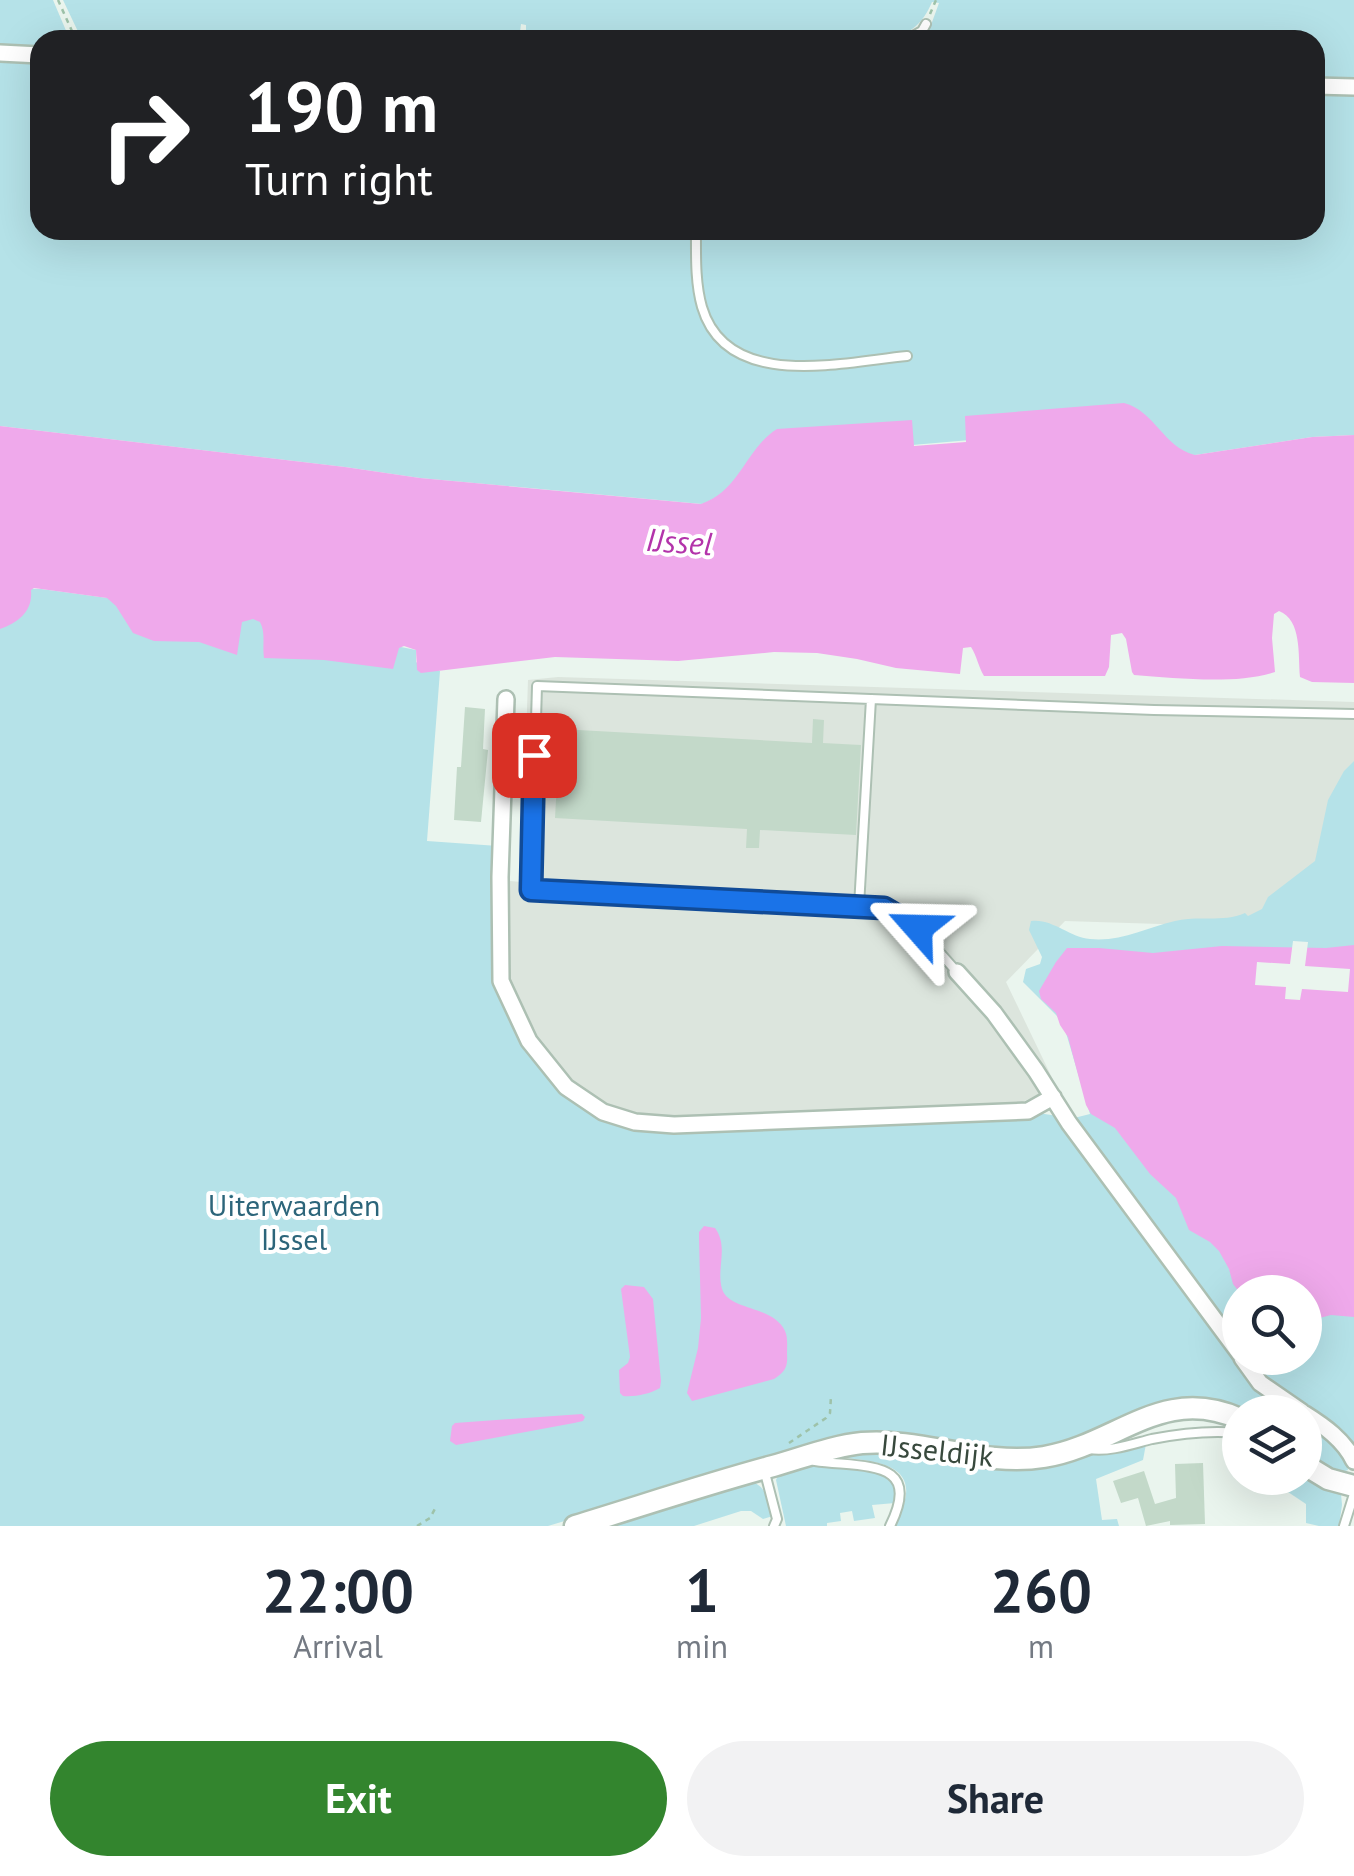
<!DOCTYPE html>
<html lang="en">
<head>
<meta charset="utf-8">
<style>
  body { margin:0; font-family:"PT Sans",sans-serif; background:#f2f2f3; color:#1f2937; height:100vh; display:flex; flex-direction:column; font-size:38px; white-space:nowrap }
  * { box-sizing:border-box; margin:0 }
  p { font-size:32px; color:#747a83 }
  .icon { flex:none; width:55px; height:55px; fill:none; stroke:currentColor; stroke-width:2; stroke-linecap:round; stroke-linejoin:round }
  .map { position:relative; height:1526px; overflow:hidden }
  .details { display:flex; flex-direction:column; background:#fff; flex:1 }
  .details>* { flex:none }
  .guide { position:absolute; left:30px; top:30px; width:1295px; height:210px; border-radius:30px; box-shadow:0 10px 40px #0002; background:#202124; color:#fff; overflow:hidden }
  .buttons { position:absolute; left:1222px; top:1275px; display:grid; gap:20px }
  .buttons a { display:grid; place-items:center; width:100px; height:100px; border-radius:50%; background:#fff; box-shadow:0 10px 40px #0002; font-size:50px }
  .pin { position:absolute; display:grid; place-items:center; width:85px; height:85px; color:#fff; margin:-42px; border-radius:20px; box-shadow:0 5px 15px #0006 }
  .me { position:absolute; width:110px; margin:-55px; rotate:295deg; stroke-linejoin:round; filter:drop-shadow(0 0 8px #0008) }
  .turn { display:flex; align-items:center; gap:35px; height:210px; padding:0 50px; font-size:45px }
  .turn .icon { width:130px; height:130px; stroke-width:2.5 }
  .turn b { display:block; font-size:70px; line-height:85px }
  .eta { display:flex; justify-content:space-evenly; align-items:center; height:170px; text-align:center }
  .eta b { font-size:60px; font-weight:700; line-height:70px }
  .action { display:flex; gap:20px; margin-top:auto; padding:20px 50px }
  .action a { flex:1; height:115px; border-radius:60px; background:#33852e; color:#fff; font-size:40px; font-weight:700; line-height:115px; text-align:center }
  .action a+a { background:#f2f2f3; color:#1f2937 }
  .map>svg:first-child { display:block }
  .industrial { fill:#dce5dd }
  .green { fill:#b5e2e8; fill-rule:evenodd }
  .water { fill:#efa9eb }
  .pier { fill:#eaf5ee }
  .building { fill:#c3d9c9 }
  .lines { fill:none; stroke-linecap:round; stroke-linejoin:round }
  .service-casing { stroke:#adc0b3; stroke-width:12 }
  .minor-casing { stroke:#adc0b3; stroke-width:20 }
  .tertiary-casing { stroke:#adc0b3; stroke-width:25 }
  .path { stroke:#9ec2a9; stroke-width:2.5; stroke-dasharray:5 5; stroke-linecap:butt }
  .service { stroke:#fff; stroke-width:8 }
  .minor { stroke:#fff; stroke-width:15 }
  .tertiary { stroke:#fff; stroke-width:20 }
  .route-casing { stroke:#114b97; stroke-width:25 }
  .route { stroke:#1a73e8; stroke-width:18 }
  .labels { text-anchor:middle; stroke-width:8; stroke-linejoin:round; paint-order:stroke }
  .park-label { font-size:30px; fill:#2c657a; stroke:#fff }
  .street-label { font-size:30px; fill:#38493d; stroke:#fff }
  .water-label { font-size:32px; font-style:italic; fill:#b333aa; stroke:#fff }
</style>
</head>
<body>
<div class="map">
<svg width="1354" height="1526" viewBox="0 0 1354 1526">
  <rect width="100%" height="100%" fill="#eaf5ee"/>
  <path class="industrial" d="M 558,677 L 1354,702 L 1354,930 L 1065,921 L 1006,982 L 1056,1086 L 1012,1107 L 654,1121 L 620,1114 L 573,1089 L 532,1038 L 506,980 L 506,926 L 510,881 L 521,882 L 528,680 Z"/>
  <path class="green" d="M 0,0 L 53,0 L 70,40 L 40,40 L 40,50 L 0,45 Z
    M 63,0 L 1354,0 L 1354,82 L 1315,78 L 1315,40 L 919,40 L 931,25 L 939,3 L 932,2 C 923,23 913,31 892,40 L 545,40 L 526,38 L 526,25 L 521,24 L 520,32 L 509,40 L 82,40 Z
    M 0,61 L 40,63 L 40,230 L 1315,230 L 1315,93 L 1354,94 L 1354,435 L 1312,437 L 1195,455 L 970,440 L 751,459 C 736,479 725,496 702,504 L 420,478 L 345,467 L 0,426 Z
    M 0,588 L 41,589 L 256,618 L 416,650 L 416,662 L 420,665 L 440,671 L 427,841 L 498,846 L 492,956 L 494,979 L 554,1080 L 626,1124 L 1031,1112 L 1058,1116 L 1062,1121 L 1090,1114 L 1064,1026 L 1057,1016 L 1023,982 L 1026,969 L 1040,964 L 1042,957 L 1029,930 L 1031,921 C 1052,918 1069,937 1090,939 C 1121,942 1146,928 1175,921 C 1198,915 1222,923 1245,913 L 1248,916 L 1262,909 L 1268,897 L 1315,861 L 1328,800 L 1344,771 L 1354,761 L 1354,1459 L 1346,1461 L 1348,1470 C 1333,1476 1318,1464 1305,1457 L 1305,1412 L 1243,1412 L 1194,1399 L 1168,1401 L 1151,1405 L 1074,1442 L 1016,1452 L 899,1437 L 737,1469 L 548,1526 L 0,1526 ZM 1240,1292 L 1305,1292 L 1305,1358 L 1240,1358 Z
    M 1146,1444 L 1143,1460 L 1096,1479 L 1102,1520 L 1117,1519 L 1119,1526 L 895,1526 C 899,1516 905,1505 906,1494 C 910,1459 859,1461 834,1456 L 854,1451 L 1086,1456 Z
    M 804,1464 L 869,1471 L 886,1477 L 895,1486 L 895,1503 L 872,1505 L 875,1518 L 854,1521 L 852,1511 L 840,1513 L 841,1521 L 827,1523 L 827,1526 L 786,1526 L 776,1480 L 779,1473 Z
    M 1305,1472 L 1341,1494 L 1342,1505 L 1339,1526 L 1319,1526 L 1306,1523 L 1306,1504 L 1267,1478 L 1305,1478 Z
    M 748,1480 C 767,1486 768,1499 773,1516 L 763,1519 L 751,1511 L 741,1511 L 694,1526 L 601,1526 Z"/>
  <path class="water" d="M 1124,403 C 1155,411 1163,447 1195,455 L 1312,437 L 1354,435 L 1354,683 L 1312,682 L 1300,677 C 1298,655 1302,620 1279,611 L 1274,614 L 1272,638 L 1275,672 C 1234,685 1177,678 1134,675 L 1132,672 L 1126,639 L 1122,633 L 1111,635 L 1109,667 L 1105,676 L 984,676 C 978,666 977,656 971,647 L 963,648 L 960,674 L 896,668 L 857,659 L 817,653 L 774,652 L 678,661 L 555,657 L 421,673 L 417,670 L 416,650 L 404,646 L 399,648 L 393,669 L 324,660 L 264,658 C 262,646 266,633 260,622 L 253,619 L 242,622 L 237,655 L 199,642 L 154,641 L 133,633 L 116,606 L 107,598 L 34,588 L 31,590 C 33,611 19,622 0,629 L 0,426 L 345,467 L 420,478 L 701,504 C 741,490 745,449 777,429 L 912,420 L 914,446 L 966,442 L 965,416 Z
    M 1354,945 L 1354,1317 L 1331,1315 L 1312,1320 L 1305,1317 L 1305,1292 L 1240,1293 L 1233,1284 L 1229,1269 L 1219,1251 L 1210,1242 L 1189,1230 L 1176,1198 L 1150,1174 L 1115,1128 L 1091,1114 L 1086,1105 L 1068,1037 L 1060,1025 L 1056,1013 L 1041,999 L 1039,991 L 1056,962 L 1067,948 L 1099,948 L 1153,953 L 1222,946 L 1326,948 Z
    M 704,1226 L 715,1228 C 729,1247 716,1268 722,1289 C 729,1311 773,1305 785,1331 C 788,1337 787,1347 787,1354 C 788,1367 785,1372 774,1379 L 692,1401 L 687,1393 L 698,1348 L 701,1318 L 699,1239 L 699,1232 Z
    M 625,1285 L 644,1287 L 653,1299 L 661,1381 L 660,1388 C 650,1394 635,1397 623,1396 L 620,1393 L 619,1370 L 628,1363 L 630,1357 L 621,1289 Z
    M 582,1414 L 585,1417 L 583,1421 L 574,1423 L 456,1445 L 450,1441 L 452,1426 L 455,1423 Z"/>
  <path class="pier" d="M 1293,941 L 1308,942 L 1305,966 L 1350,969 L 1348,992 L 1302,989 L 1300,1000 L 1285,999 L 1286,987 L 1255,985 L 1257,962 L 1290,964 Z"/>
  <path class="building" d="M 465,707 L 485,709 L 483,749 L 488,750 L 481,822 L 454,820 L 457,767 L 461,767 Z
    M 813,719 L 824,720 L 823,743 L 861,745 L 856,835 L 760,830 L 759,848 L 746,848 L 747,829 L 555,818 L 560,729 L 812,743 Z
    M 1203,1463 L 1205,1524 L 1170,1525 L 1170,1521 L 1146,1526 L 1138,1498 L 1121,1503 L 1113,1481 L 1144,1471 L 1155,1504 L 1176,1498 L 1175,1464 Z"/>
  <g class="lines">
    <defs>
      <path id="service" d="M 906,40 L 922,31 L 926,24
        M 696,230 C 696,254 695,283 702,307 C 727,392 843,362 907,356
        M 859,906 L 871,699
        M 957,972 L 918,928 L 884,908 L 531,891 L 537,686 L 1154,710 L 1354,714
        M 1089,1449 C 1111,1452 1132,1444 1152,1439 C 1182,1433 1210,1430 1240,1433
        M 815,1461 C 863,1468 924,1458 890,1526
        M 765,1473 L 777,1519 L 774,1526
        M 1344,1526 L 1354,1494"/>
      <path id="minor" d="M 0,53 L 40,55
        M 1315,86 L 1354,87
        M 506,699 L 500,877 L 501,981 L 529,1041 L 566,1087 L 603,1112 L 635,1122 L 674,1125 L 1028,1111 L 1053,1097
        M 957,972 L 994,1013 L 1036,1071 L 1069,1123 L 1240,1354
        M 1242,1358 L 1260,1383 L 1302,1412
        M 1305,1414 C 1324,1426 1344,1440 1354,1461"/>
      <path id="tertiary" d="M 1305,1465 L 1328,1479 L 1354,1486
        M 575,1526 C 641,1506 706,1484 773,1466 C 802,1458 832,1446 862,1443 C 923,1438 983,1467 1044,1457 C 1117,1445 1162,1384 1240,1419"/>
    </defs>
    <use href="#service" class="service-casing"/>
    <use href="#minor" class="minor-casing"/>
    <use href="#tertiary" class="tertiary-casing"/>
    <path class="path" d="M 58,0 L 76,40
      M 930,14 L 936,0
      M 789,1443 L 826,1418 L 830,1413 L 831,1396
      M 417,1526 L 430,1518 L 437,1505"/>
    <use href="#service" class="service"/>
    <use href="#minor" class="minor"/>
    <use href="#tertiary" class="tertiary"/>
  </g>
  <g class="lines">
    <defs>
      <path id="route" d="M 534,755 L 531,890 L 884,908 L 918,928"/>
    </defs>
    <use href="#route" class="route-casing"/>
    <use href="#route" class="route"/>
  </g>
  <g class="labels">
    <g class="park-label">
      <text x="294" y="1216">Uiterwaarden<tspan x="294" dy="34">IJssel</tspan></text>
    </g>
    <g class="street-label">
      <text transform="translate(937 1451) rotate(6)" y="10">IJsseldijk</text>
    </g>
    <g class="water-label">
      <text transform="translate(679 542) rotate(4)" y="11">IJssel</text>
    </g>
  </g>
</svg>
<div class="buttons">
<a><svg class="icon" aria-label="search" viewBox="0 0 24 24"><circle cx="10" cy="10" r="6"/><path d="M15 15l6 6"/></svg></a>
<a><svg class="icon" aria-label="layers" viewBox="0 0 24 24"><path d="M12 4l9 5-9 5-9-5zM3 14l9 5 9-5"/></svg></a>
</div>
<div class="pin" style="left:534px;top:755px;background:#d93025"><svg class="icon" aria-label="arrive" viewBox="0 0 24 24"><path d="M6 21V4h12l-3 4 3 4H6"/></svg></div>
<svg class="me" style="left:918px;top:928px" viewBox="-20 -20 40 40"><path d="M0-17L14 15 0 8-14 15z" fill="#1a73e8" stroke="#fff" stroke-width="4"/></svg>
<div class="guide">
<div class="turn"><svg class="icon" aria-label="right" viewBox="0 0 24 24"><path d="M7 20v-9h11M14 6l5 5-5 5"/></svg><div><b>190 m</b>Turn right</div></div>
</div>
</div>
<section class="details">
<div class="eta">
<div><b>22:00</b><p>Arrival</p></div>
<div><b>1</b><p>min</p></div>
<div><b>260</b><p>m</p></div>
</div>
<div class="action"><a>Exit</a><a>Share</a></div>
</section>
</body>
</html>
